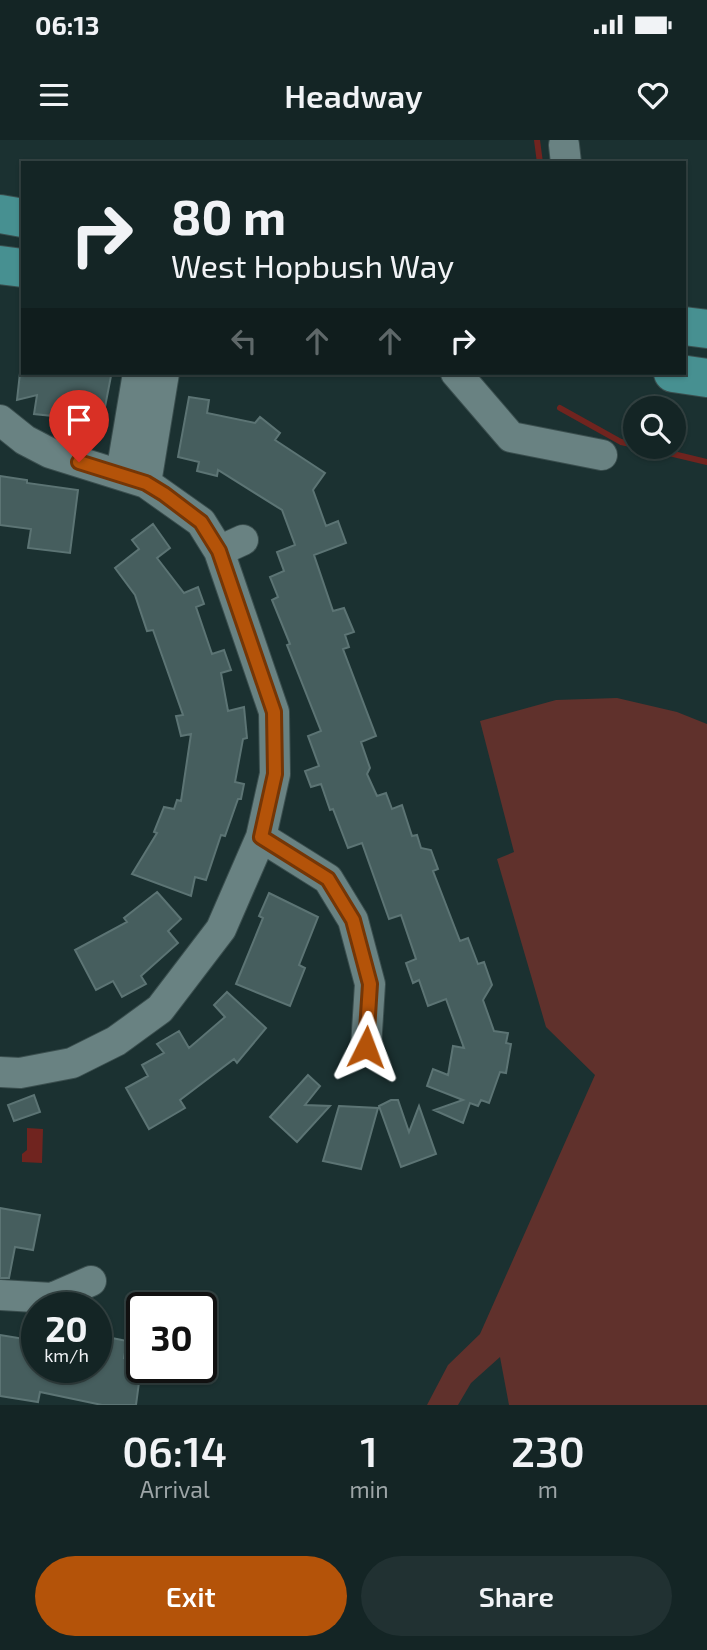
<!DOCTYPE html>
<html lang="en">
<head>
<meta charset="utf-8">
<style>
  body { margin:0; font-family:"Exo 2",sans-serif; background:#213132; color:#f1f3f6; height:100vh; display:flex; flex-direction:column; font-size:26px; white-space:nowrap }
  * { box-sizing:border-box; margin:0 }
  p { font-size:23px; color:#9da5a7 }
  .icon { flex:none; width:38px; height:38px; fill:none; stroke:currentColor; stroke-width:2; stroke-linecap:round; stroke-linejoin:round }
  .map { position:relative; height:1265px; overflow:hidden }
  .side { display:flex; flex-direction:column; background:#142525; flex:1 }
  .side>* { flex:none }
  .hud { position:absolute; left:21px; top:21px; width:665px; height:214px; border-radius:0px; box-shadow:0 2px 5px #0004,0 0 0 2px #334242; background:#142525; color:#f1f3f6; overflow:hidden }
  .controls { position:absolute; left:623px; top:256px; display:grid; gap:14px }
  .controls a { display:grid; place-items:center; width:63px; height:63px; border-radius:50%; background:#142525; box-shadow:0 2px 5px #0004,0 0 0 2px #334242; font-size:35px }
  .speed { position:absolute; left:21px; top:1152px; display:flex; gap:14px; font-size:35px; font-weight:700; text-align:center }
  .speed>* { display:grid; place-content:center; width:91px; height:91px; border-radius:50%; background:#142525; box-shadow:0 2px 5px #0004,0 0 0 2px #334242; line-height:1 }
  .speed small { font-size:18px; font-weight:400 }
  .speed .limit { border:4px solid #111; border-radius:10px; background:#fff; color:#111 }
  .pin { position:absolute; display:grid; place-items:center; width:60px; height:60px; color:#fff; margin:-72px -30px; border-radius:50% 50% 50% 0; rotate:-45deg; box-shadow:0 0 7px #0007 }
  .pin .icon { rotate:45deg }
  .me { position:absolute; width:77px; margin:-38px; rotate:3deg; stroke-linejoin:round; filter:drop-shadow(0 0 5px #0008) }
  .turn { display:flex; align-items:center; gap:24px; height:147px; padding:0 35px; font-size:32px }
  .turn .icon { width:91px; height:91px; stroke-width:2.5 }
  .turn b { display:block; font-size:49px; line-height:60px }
  .lanes { display:flex; align-items:center; height:66px; padding:0 35px; background:#0003; justify-content:center; gap:35px; direction:ltr }
  .lanes .off { opacity:.35 }
  .eta { display:flex; justify-content:space-evenly; align-items:center; height:119px; text-align:center }
  .eta b { font-size:42px; font-weight:600; line-height:49px }
  .cta { display:flex; gap:14px; margin-top:auto; padding:14px 35px }
  .cta a { flex:1; height:80px; border-radius:42px; background:#b45309; color:#fff; font-size:28px; font-weight:600; line-height:80px; text-align:center }
  .cta a+a { background:#213132; color:#f1f3f6 }
  .status { display:flex; justify-content:space-between; align-items:center; height:49px; padding:0 35px; background:#142525; direction:ltr }
  .status svg { height:19px; fill:currentColor }
  header { display:flex; justify-content:space-between; align-items:center; height:91px; padding:0 35px; background:#142525; font-size:32px; font-weight:600 }
  .map>svg:first-child { display:block }
  .green { fill:#60312c }
  .water { fill:#70241f }
  .lines { fill:none; stroke-linecap:round; stroke-linejoin:round }
  .stream { stroke:#70241f; stroke-width:6 }
  .building { fill:#465e5e; stroke:#5c7474; stroke-width:2 }
  .minor-casing { stroke:#3a4e4e; stroke-width:32 }
  .major-casing { stroke:#3a4e4e; stroke-width:40 }
  .minor { stroke:#698282; stroke-width:30 }
  .major { stroke:#479091; stroke-width:38 }
  .route-casing { stroke:#753606; stroke-width:18 }
  .route { stroke:#b45309; stroke-width:12 }
</style>
</head>
<body>
<div class="status"><b>06:13</b><svg viewBox="0 0 49 12"><path d="M0 12V9h3v3zM5 12V6h3v6zM10 12V3h3v9zM15 12V0h3v12zM26 1h20v11H26zM47 4h2v5h-2z"/></svg></div>
<header><svg class="icon" aria-label="menu" viewBox="0 0 24 24"><path d="M4 6h16M4 12h16M4 18h16"/></svg>Headway<svg class="icon" aria-label="heart" viewBox="0 0 24 24"><path d="M12 20l-8-8c-3-5 5-10 8-4 3-6 11-1 8 4z"/></svg></header>
<div class="map">
<svg width="707" height="1265" viewBox="0 0 707 1265">
  <rect width="100%" height="100%" fill="#1b3131"/>
  <path class="green" d="M 617,558 L 677,572 L 707,584 L 707,1265 L 509,1265 L 500,1217 L 471,1243 L 458,1265 L 427,1265 L 448,1225 L 480,1194 L 595,935 L 546,887 L 497,719 L 514,712 L 480,581 L 556,560 Z"/>
  <path class="water" d="M 27,988 L 43,989 L 42,1023 L 22,1022 L 22,1014 L 27,1010 Z"/>
  <g class="lines">
    <path class="stream" d="M 537,0 L 540,23
      M 560,268 L 621,302 L 635,305
      M 640,306 L 707,322"/>
  </g>
  <path class="building" d="M 20,233 L 95,233 L 111,236 L 104,272 L 86,269 L 82,279 L 34,274 L 37,255 L 17,260 Z
    M 189,257 L 209,260 L 207,273 L 255,283 L 260,277 L 280,293 L 275,300 L 325,333 L 313,350 L 326,386 L 338,381 L 346,403 L 314,415 L 333,471 L 344,468 L 354,492 L 345,495 L 349,507 L 343,509 L 376,596 L 361,602 L 370,628 L 367,634 L 377,656 L 386,653 L 392,669 L 402,665 L 412,696 L 417,695 L 421,708 L 431,710 L 438,729 L 433,731 L 460,801 L 468,798 L 478,824 L 484,822 L 492,845 L 483,860 L 494,891 L 508,893 L 506,903 L 511,904 L 506,933 L 500,932 L 489,963 L 481,960 L 478,966 L 470,963 L 463,983 L 434,970 L 463,960 L 427,946 L 433,929 L 448,935 L 453,906 L 464,908 L 446,859 L 428,866 L 419,840 L 413,843 L 406,823 L 416,819 L 401,775 L 389,779 L 362,703 L 348,708 L 333,669 L 330,670 L 321,644 L 311,647 L 305,631 L 319,626 L 308,596 L 321,591 L 287,505 L 290,504 L 272,460 L 278,457 L 270,437 L 284,431 L 277,412 L 295,405 L 282,370 L 218,330 L 217,336 L 197,331 L 199,322 L 178,317 Z
    M 0,336 L 27,340 L 27,343 L 78,350 L 70,413 L 28,408 L 31,389 L 0,385 Z
    M 153,384 L 170,408 L 157,418 L 184,453 L 198,447 L 204,464 L 196,467 L 212,514 L 224,510 L 231,530 L 221,533 L 228,571 L 244,567 L 247,598 L 243,599 L 235,642 L 244,644 L 241,659 L 238,659 L 225,696 L 221,695 L 206,740 L 195,737 L 191,756 L 132,734 L 157,693 L 154,692 L 164,667 L 174,669 L 177,660 L 181,661 L 191,594 L 181,596 L 176,576 L 183,575 L 153,490 L 147,491 L 135,455 L 115,428 L 139,409 L 132,400 Z
    M 157,752 L 181,779 L 168,791 L 178,803 L 141,836 L 146,844 L 122,857 L 113,841 L 96,850 L 75,810 L 127,782 L 124,778 Z
    M 269,753 L 318,777 L 299,825 L 305,828 L 290,866 L 236,844 L 263,778 L 259,776 Z
    M 227,852 L 266,888 L 237,923 L 234,919 L 180,960 L 185,968 L 149,989 L 126,948 L 148,936 L 142,925 L 164,913 L 157,904 L 179,891 L 189,908 L 225,877 L 214,865 Z
    M 308,935 L 320,946 L 305,965 L 330,966 L 297,1002 L 270,977 Z
    M 34,955 L 40,972 L 14,981 L 8,965 Z
    M 391,960 L 398,960 L 409,992 L 419,966 L 436,1014 L 401,1027 L 379,966 Z
    M 339,966 L 378,968 L 361,1029 L 323,1021 Z
    M 0,1068 L 40,1075 L 33,1110 L 15,1107 L 9,1138 L 0,1138 Z
    M 0,1195 L 37,1201 L 37,1227 L 96,1227 L 96,1201 L 107,1202 L 107,1197 L 127,1201 L 124,1218 L 142,1220 L 136,1265 L 102,1265 L 40,1252 L 38,1262 L 0,1256 Z"/>
  <g class="lines">
    <defs>
      <path id="minor" d="M 564,5 L 566,23
        M 456,233 L 511,297 L 602,315
        M 0,280 L 25,300 L 50,313 L 146,343 L 201,382 L 219,411 L 274,572 L 275,634 L 261,697 L 221,789 L 160,869 L 116,901 L 72,923 L 20,933 L 0,932
        M 121,334 L 138,233
        M 146,343 L 164,233
        M 219,411 L 243,400
        M 261,697 L 328,739 L 353,780 L 370,844 L 366,907
        M 0,1155 L 52,1158 L 91,1141"/>
      <path id="major" d="M 0,74 L 23,78
        M 0,125 L 23,128
        M 684,186 L 707,189
        M 673,233 L 707,238"/>
    </defs>
    <use href="#minor" class="minor-casing"/>
    <use href="#major" class="major-casing"/>
    <use href="#minor" class="minor"/>
    <use href="#major" class="major"/>
  </g>
  <g class="lines">
    <defs>
      <path id="route" d="M 79,322 L 146,343 L 164,354 L 201,382 L 219,411 L 274,572 L 275,634 L 261,697 L 328,739 L 353,780 L 370,844 L 366,907"/>
    </defs>
    <use href="#route" class="route-casing"/>
    <use href="#route" class="route"/>
  </g>
</svg>
<div class="controls">
<a><svg class="icon" aria-label="search" viewBox="0 0 24 24"><circle cx="10" cy="10" r="6"/><path d="M15 15l6 6"/></svg></a>
</div>
<div class="speed"><div>20<small>km/h</small></div><div class="limit">30</div></div>
<div class="pin" style="left:79px;top:322px;background:#d93025"><svg class="icon" aria-label="arrive" viewBox="0 0 24 24"><path d="M6 21V4h12l-3 4 3 4H6"/></svg></div>
<svg class="me" style="left:366px;top:907px" viewBox="-20 -20 40 40"><path d="M0-17L14 15 0 8-14 15z" fill="#b45309" stroke="#fff" stroke-width="4"/></svg>
<div class="hud">
<div class="turn"><svg class="icon" aria-label="right" viewBox="0 0 24 24"><path d="M7 20v-9h11M14 6l5 5-5 5"/></svg><div><b>80 m</b>West Hopbush Way</div></div>
<div class="lanes"><svg class="icon off" aria-label="left" viewBox="0 0 24 24"><path d="M17 20v-9H6M10 6l-5 5 5 5"/></svg><svg class="icon off" aria-label="ahead" viewBox="0 0 24 24"><path d="M12 20V5M6 11l6-6 6 6"/></svg><svg class="icon off" aria-label="ahead" viewBox="0 0 24 24"><path d="M12 20V5M6 11l6-6 6 6"/></svg><svg class="icon" aria-label="right" viewBox="0 0 24 24"><path d="M7 20v-9h11M14 6l5 5-5 5"/></svg></div>
</div>
</div>
<section class="side">
<div class="eta">
<div><b>06:14</b><p>Arrival</p></div>
<div><b>1</b><p>min</p></div>
<div><b>230</b><p>m</p></div>
</div>
<div class="cta"><a>Exit</a><a>Share</a></div>
</section>
</body>
</html>
